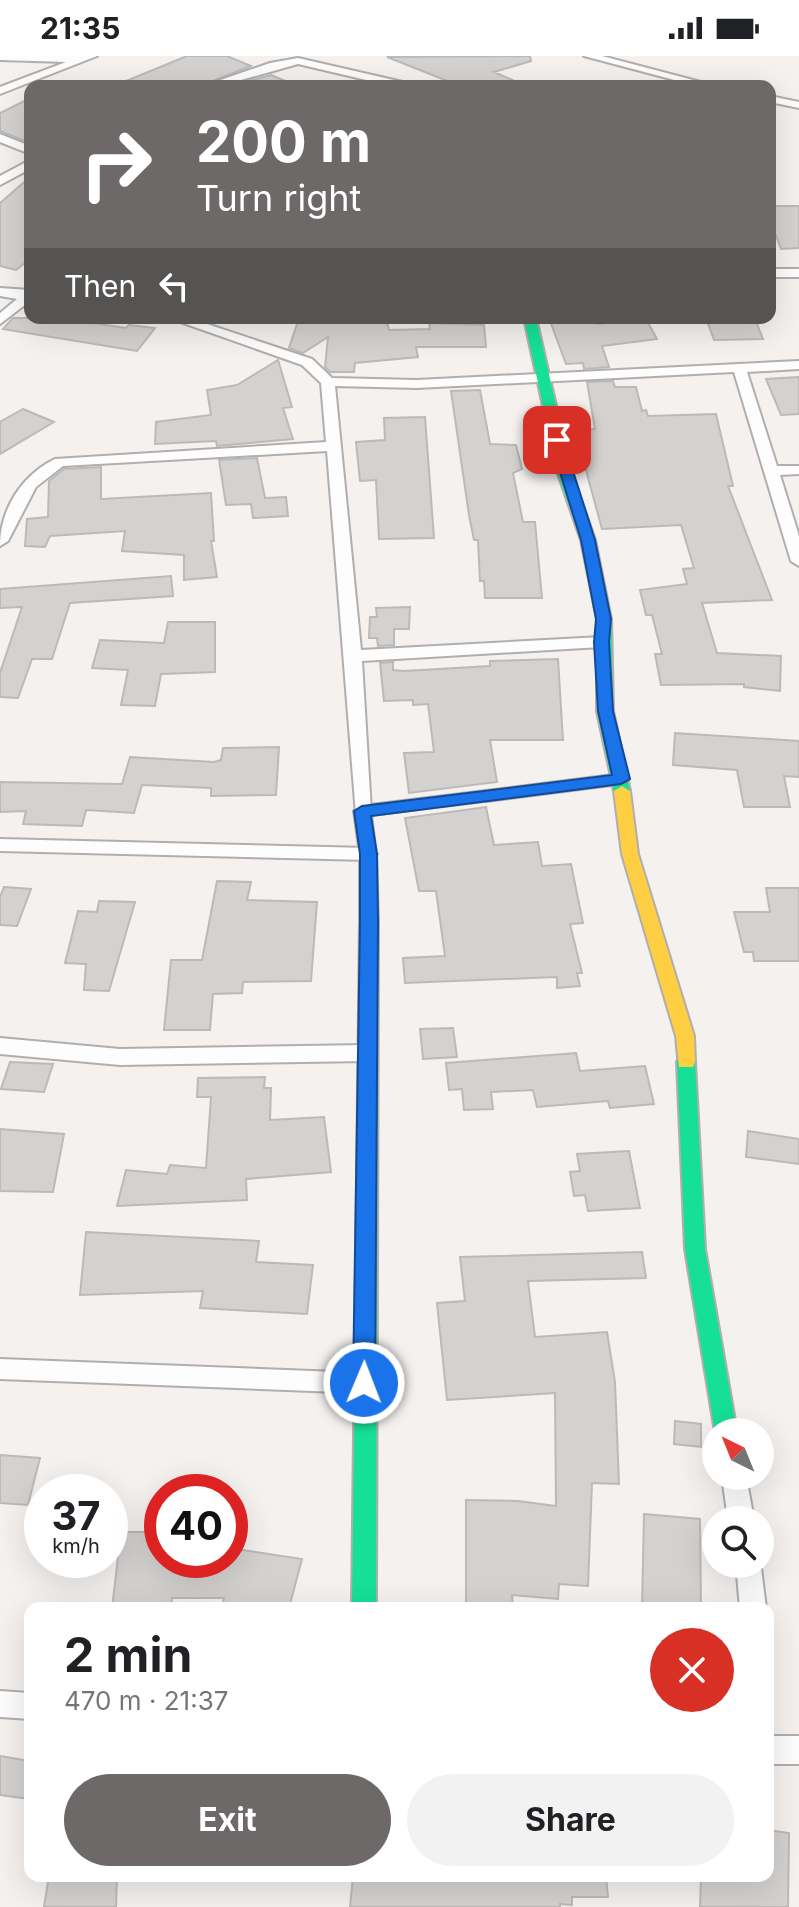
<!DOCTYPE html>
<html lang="en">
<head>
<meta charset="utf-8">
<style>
  body { margin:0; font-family:Inter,sans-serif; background:#f2f2f2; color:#202124; height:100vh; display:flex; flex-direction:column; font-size:30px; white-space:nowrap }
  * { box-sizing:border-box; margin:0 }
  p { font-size:26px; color:#757577 }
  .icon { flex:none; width:44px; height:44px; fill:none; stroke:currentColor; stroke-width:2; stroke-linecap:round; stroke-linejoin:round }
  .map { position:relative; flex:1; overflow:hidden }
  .sheet { position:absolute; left:24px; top:1546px; width:750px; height:280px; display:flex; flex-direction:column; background:#fff; border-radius:16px; box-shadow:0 8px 32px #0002 }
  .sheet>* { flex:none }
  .banner { position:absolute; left:24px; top:24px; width:752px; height:244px; border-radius:16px; box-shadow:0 8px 32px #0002; background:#6c6968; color:#fff; overflow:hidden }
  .needle { width:52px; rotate:317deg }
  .controls { position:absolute; left:702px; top:1362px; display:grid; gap:16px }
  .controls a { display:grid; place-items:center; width:72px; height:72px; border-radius:50%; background:#fff; box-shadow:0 8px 32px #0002; font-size:40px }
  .speed { position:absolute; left:24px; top:1418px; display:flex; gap:16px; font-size:40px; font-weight:700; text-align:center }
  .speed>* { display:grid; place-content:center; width:104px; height:104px; border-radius:50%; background:#fff; box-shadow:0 8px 32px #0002; line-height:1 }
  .speed small { font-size:20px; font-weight:400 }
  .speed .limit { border:12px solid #d22; background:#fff; color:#111 }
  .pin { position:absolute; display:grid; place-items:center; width:68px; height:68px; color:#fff; margin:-34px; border-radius:16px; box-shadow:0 4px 12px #0006 }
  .me { position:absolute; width:88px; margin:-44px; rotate:1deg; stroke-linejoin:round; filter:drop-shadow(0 0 6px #0008) }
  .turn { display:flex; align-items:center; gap:28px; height:168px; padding:0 40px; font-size:36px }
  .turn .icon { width:104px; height:104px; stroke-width:2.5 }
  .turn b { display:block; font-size:56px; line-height:68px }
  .then { display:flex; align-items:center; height:76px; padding:0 40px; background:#0003; gap:16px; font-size:30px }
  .round { display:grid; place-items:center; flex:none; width:84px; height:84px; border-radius:42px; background:#f2f2f2 }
  .head { display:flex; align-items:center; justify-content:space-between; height:136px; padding:0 40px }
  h1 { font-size:48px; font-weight:700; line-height:60px }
  .cta { display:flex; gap:16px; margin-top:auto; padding:16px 40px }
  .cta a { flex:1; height:92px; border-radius:48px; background:#6c6968; color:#fff; font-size:32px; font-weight:700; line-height:92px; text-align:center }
  .cta a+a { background:#f2f2f2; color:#202124 }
  .status { display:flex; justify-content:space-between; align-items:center; height:56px; padding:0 40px; background:#fff; direction:ltr }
  .status svg { height:22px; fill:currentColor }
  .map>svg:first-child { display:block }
  .building { fill:#d4d2d0; stroke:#bcbab9; stroke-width:2 }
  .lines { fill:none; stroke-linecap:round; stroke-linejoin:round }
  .street-casing { stroke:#b1aead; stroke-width:4 }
  .fast-casing { stroke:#b1aead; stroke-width:4 }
  .slow-casing { stroke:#b1aead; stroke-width:4 }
  .jam-casing { stroke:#b1aead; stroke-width:4 }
  .street { fill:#fdfdfd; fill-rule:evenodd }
  .fast { fill:#16e098; fill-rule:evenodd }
  .slow { fill:#ffcf43; fill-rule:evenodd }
  .jam { fill:#f24e42; fill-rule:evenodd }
  .route { fill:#1a73e8; stroke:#114b97; stroke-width:2 }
</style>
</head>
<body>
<div class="status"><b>21:35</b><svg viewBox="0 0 49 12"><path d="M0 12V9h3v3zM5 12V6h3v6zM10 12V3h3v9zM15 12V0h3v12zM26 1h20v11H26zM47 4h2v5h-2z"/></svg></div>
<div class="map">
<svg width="799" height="1851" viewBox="0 0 799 1851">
  <rect width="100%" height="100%" fill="#f4f1ef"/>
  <path class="building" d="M 187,0 L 227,0 L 251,10 L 200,30 L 114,30 Z
    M 530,0 L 531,5 L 494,16 L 526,30 L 460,30 L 387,1 Z
    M 271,19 L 297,30 L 231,30 Z
    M 30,42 L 30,87 L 0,75 L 0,57 Z
    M 30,121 L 30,203 L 16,214 L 0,210 L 0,147 Z
    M 770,150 L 799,150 L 799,192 L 781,193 L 770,163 Z
    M 13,262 L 59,262 L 126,272 L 129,269 L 155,272 L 137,295 L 3,273 Z
    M 299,262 L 386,262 L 389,274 L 430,273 L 429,267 L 484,269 L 486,291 L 416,291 L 418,301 L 355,307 L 354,316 L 330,316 L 325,311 L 328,281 L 303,297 L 289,292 Z
    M 549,262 L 595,262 L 597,268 L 646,263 L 657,283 L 602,290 L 609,311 L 584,313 L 583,307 L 566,308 Z
    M 755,263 L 763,283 L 714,284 L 707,265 Z
    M 278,304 L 292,351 L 283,352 L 293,383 L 217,390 L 216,385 L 155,388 L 156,366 L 211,359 L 207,334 L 237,329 Z
    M 799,321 L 799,358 L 781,359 L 766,323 Z
    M 613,325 L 615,331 L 636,331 L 642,355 L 646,354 L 648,360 L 716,358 L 733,430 L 728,430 L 772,544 L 702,547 L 717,597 L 781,600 L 780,635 L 744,631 L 744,628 L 661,629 L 655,598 L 662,598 L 652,559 L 646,559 L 640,534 L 687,528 L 683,513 L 694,512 L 681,469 L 602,473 L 575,374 L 595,373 L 587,326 Z
    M 480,334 L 490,388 L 516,389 L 522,413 L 513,417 L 523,466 L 535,466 L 542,542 L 485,542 L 484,525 L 480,525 L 478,484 L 474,484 L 469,459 L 451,335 Z
    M 23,353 L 54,366 L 0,398 L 0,366 Z
    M 425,361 L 434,482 L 379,483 L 376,424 L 360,425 L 356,386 L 385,384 L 384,362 Z
    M 257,402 L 265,442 L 286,441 L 288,460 L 253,462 L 251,448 L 226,449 L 219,404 Z
    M 101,411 L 101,443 L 211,437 L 214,485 L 211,485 L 217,521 L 184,524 L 184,499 L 122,495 L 125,475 L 50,480 L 45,491 L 25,490 L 27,463 L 48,461 L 49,425 L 64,413 Z
    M 171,520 L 173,540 L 70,547 L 52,603 L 32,603 L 18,642 L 0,641 L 0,617 L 22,551 L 0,552 L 0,533 Z
    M 410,551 L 409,573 L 394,573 L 394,589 L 378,590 L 377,582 L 369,582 L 370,561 L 377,561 L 376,552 Z
    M 168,566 L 215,566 L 215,616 L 161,618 L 155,650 L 121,649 L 128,614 L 92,612 L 100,584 L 164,587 Z
    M 558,603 L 563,684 L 490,684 L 497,726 L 409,737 L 404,697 L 434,696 L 428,648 L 413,649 L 413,644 L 384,645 L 380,607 L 393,606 L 393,614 L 404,615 L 490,610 L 490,605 Z
    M 675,677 L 799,685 L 799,721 L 784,720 L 790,751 L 744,751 L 737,714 L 673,709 Z
    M 279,691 L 276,739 L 211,740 L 211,732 L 142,729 L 134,757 L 86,754 L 82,770 L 23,768 L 26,755 L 0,756 L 0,726 L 122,728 L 130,701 L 214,706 L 221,704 L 223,692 Z
    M 486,751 L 494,789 L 538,786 L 542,810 L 571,808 L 583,867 L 570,868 L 582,917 L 577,917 L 580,930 L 557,932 L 557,921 L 405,927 L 403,902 L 445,900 L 436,835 L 419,835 L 405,762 Z
    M 217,825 L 251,826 L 247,844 L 317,846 L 311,925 L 243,926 L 242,937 L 213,938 L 210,974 L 164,974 L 171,904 L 202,904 Z
    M 4,831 L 31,833 L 17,870 L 0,869 L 0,841 Z
    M 766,832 L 799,832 L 799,905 L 754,905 L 753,896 L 744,896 L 734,856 L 770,856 Z
    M 99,845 L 135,846 L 109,935 L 84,934 L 86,908 L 65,907 L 78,855 L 97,856 Z
    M 453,972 L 457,1001 L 423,1003 L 420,973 Z
    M 576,997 L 580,1015 L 645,1010 L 654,1048 L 610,1052 L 608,1045 L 537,1051 L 533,1034 L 491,1036 L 493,1053 L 464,1054 L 462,1033 L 449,1034 L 446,1007 Z
    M 10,1006 L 53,1008 L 44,1036 L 1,1033 Z
    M 265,1021 L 264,1032 L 271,1032 L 270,1064 L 324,1061 L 331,1116 L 246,1123 L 247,1144 L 117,1150 L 126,1114 L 167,1118 L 170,1109 L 206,1112 L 211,1041 L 197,1041 L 198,1022 Z
    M 0,1073 L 64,1078 L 53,1136 L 0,1135 Z
    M 748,1075 L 799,1083 L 799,1108 L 746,1101 Z
    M 629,1095 L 640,1152 L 588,1155 L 585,1139 L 574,1140 L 570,1116 L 580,1115 L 577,1098 Z
    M 86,1176 L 259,1185 L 256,1206 L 313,1209 L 307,1258 L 200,1252 L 203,1235 L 80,1239 Z
    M 642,1196 L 646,1222 L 528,1225 L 535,1281 L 607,1276 L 615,1326 L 619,1428 L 592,1427 L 588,1530 L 559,1528 L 558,1543 L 512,1539 L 513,1552 L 466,1552 L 466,1444 L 518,1445 L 556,1450 L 555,1337 L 447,1344 L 437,1247 L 465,1245 L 460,1201 Z
    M 675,1365 L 701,1368 L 701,1391 L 674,1388 Z
    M 0,1399 L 40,1402 L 28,1449 L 0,1447 Z
    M 644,1458 L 700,1463 L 701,1552 L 642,1552 Z
    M 121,1476 L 162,1476 L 162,1504 L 230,1504 L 230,1492 L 302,1503 L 289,1552 L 222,1552 L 224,1542 L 172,1542 L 171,1552 L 112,1552 Z
    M 0,1700 L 30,1705 L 30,1743 L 0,1739 Z
    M 768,1774 L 789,1777 L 788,1851 L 700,1851 L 701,1820 L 768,1820 Z
    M 49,1820 L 117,1820 L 116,1851 L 44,1851 Z
    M 353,1820 L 477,1824 L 478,1820 L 606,1820 L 608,1841 L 572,1841 L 572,1849 L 560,1848 L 560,1851 L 350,1851 Z"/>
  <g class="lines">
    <defs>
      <path id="street" d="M 0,0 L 97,0 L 0,38 L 0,31 L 66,6 L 0,4 Z
        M 584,0 L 602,0 L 716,30 L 697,30 Z
        M 298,2 L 407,27 L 413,30 L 392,30 L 298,8 L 220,30 L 203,30 L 270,7 Z
        M 770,40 L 799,46 L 799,52 L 770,46 Z
        M 0,78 L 30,90 L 30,98 L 0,86 Z
        M 30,104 L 30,113 L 0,129 L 0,120 Z
        M 770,213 L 799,213 L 799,221 L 770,221 Z
        M 0,232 L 30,234 L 30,245 L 0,268 L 0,257 L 17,243 L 0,240 Z
        M 169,262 L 189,262 L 312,303 L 332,322 L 417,324 L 799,305 L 799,313 L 747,316 L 777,410 L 799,410 L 799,418 L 780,419 L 799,480 L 799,510 L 791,505 L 734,316 L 417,332 L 335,330 L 361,594 L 601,581 L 609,586 L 601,591 L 362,605 L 371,755 L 368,759 L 356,759 L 327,395 L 63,410 L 36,431 L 8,485 L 0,490 C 0,453 22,419 55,403 L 326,386 L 321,327 L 302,309 Z
        M 0,783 L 368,792 L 377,798 L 368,804 L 0,795 Z
        M 0,982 L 120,993 L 367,989 L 374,992 L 377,997 L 374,1002 L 367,1005 L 120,1009 L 0,998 Z
        M 0,1303 L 364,1317 L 372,1320 L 376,1327 L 372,1334 L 364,1337 L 0,1323 Z
        M 722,1420 L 746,1420 L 754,1464 L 728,1464 Z
        M 760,1504 L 766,1552 L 740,1552 L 736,1508 L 760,1508 Z
        M 0,1635 L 30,1637 L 30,1663 L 0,1661 Z
        M 768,1680 L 799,1680 L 799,1708 L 768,1708 Z"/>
      <path id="fast" d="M 524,262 L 536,262 L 571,415 L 595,484 L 611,563 L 613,655 L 630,735 L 622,740 L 614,735 L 597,655 L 597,563 L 581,484 L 557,415 Z
        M 486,735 L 494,740 L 492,744 L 371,759 L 376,798 L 378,865 L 376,1552 L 352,1552 L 360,865 L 360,798 L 354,755 L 362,750 Z
        M 686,999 L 693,1001 L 695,1006 L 705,1193 L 737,1376 L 715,1376 L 685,1193 L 677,1006 L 679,1001 Z"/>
      <path id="slow" d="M 622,730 L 630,735 L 638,798 L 694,980 L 695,1006 L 693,1011 L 679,1011 L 676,980 L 622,798 L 614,735 Z"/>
      <path id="jam" d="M 621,718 L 627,719 L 629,723 L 627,727 L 486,745 L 478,740 L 486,735 Z"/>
    </defs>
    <use href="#street" class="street-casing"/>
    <use href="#fast" class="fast-casing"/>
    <use href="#slow" class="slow-casing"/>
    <use href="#jam" class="jam-casing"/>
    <use href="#street" class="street"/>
    <use href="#fast" class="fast"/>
    <use href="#slow" class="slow"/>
    <use href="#jam" class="jam"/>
  </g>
  <path class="route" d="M 557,380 L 563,384 L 595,484 L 611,563 L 609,586 L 613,655 L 630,723 L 621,728 L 371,760 L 377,798 L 378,865 L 375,1327 L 372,1333 L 356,1333 L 353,1327 L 360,865 L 360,798 L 354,755 L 362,750 L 612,719 L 598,655 L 594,586 L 596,563 L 581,484 L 550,384 Z"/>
</svg>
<div class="controls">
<a><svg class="needle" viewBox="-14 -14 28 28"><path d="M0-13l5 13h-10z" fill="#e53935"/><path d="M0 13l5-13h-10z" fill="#757577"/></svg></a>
<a><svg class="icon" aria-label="search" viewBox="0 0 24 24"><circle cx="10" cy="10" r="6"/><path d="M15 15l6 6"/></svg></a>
</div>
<div class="speed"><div>37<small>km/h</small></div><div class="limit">40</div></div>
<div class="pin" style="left:557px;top:384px;background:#d93025"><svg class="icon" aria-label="arrive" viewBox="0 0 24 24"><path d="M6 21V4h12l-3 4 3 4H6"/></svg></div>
<svg class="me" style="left:364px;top:1327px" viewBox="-20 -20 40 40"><circle r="17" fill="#1a73e8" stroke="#fff" stroke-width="3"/><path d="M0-11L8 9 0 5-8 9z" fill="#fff"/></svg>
<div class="banner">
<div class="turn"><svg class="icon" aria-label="right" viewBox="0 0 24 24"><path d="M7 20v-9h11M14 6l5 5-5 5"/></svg><div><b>200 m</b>Turn right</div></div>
<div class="then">Then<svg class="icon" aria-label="left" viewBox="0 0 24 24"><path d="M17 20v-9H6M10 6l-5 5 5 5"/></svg></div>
</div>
<section class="sheet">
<div class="head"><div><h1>2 min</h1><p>470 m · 21:37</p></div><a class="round" style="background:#d93025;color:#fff"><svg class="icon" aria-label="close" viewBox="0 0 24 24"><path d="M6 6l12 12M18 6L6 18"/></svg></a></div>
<div class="cta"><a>Exit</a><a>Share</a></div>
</section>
</div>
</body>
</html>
